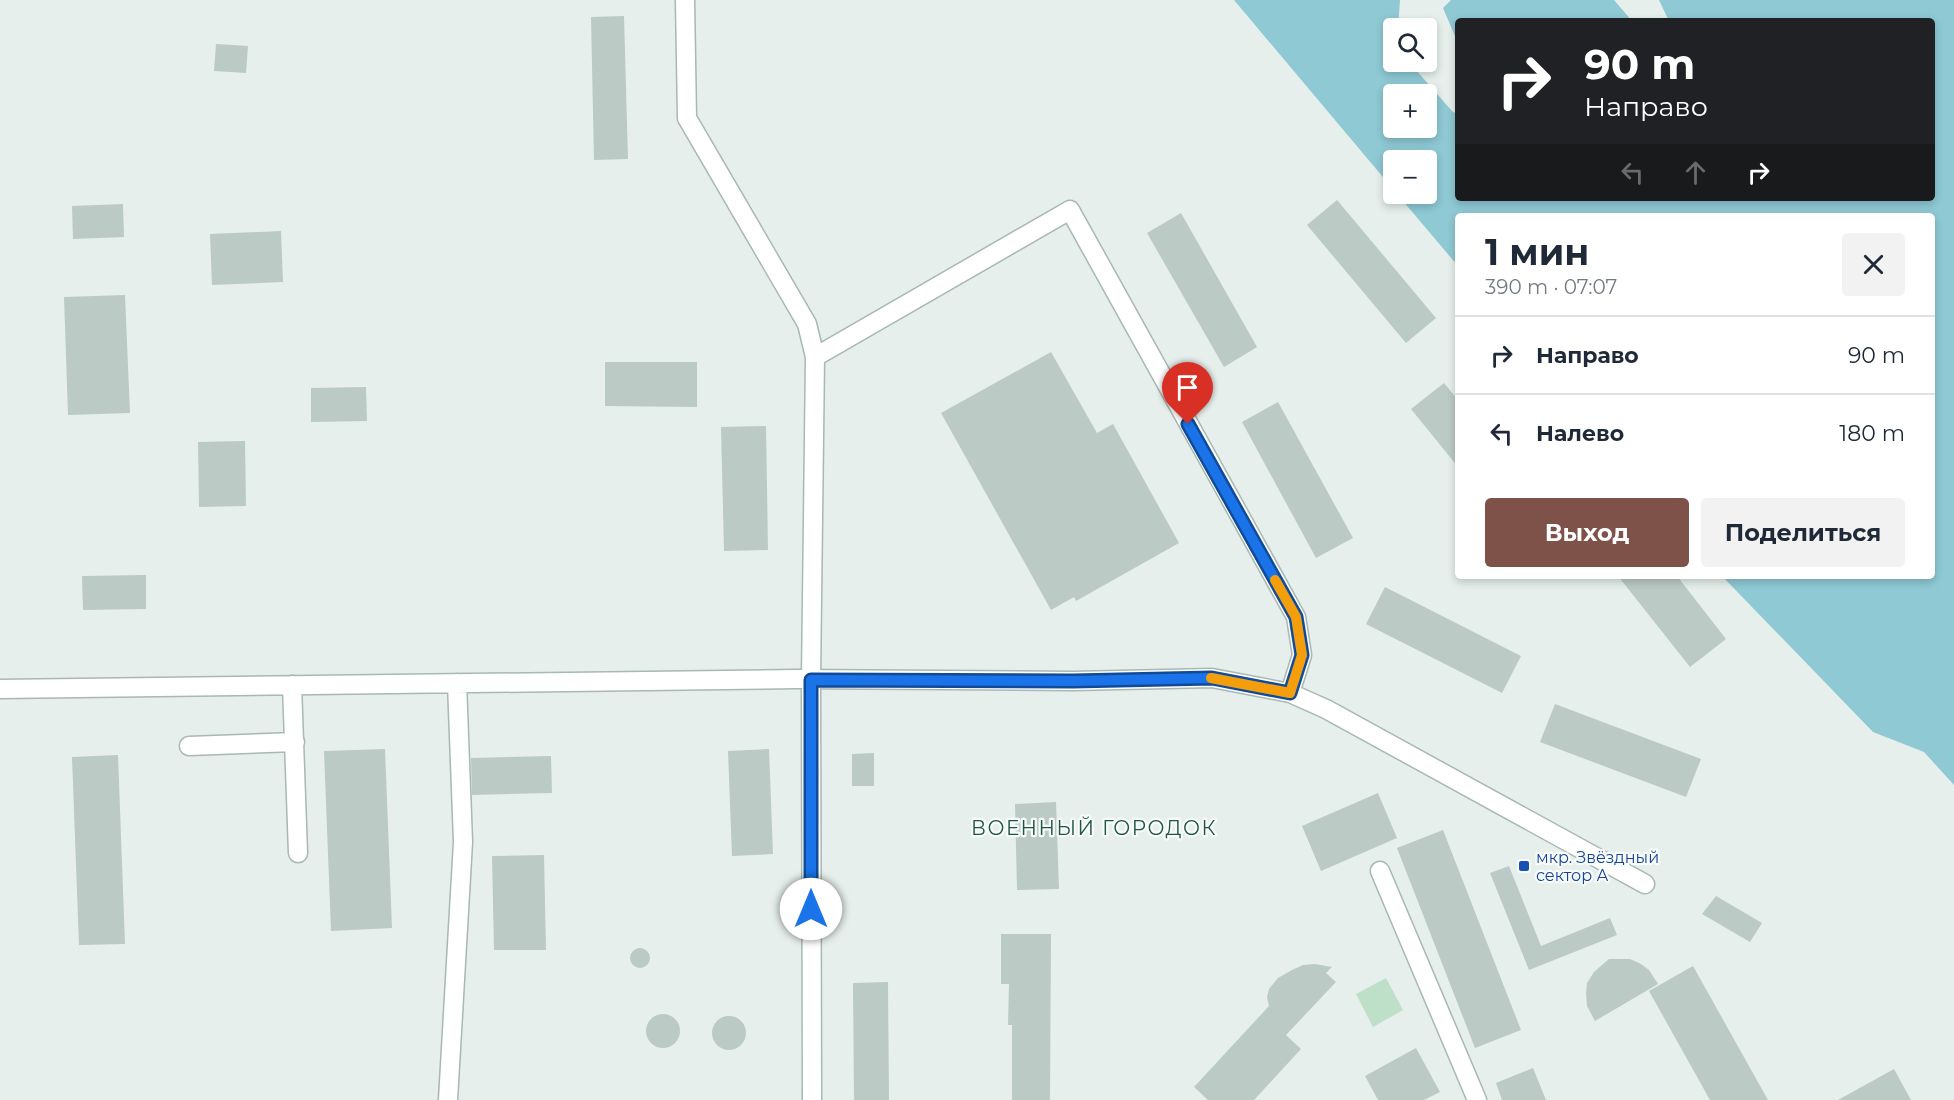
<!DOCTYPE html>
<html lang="ru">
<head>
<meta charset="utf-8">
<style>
  body { margin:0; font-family:Montserrat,sans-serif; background:#f2f2f3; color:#1f2937; height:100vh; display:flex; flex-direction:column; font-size:22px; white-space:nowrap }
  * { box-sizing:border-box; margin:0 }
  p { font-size:20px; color:#747a83 }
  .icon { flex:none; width:33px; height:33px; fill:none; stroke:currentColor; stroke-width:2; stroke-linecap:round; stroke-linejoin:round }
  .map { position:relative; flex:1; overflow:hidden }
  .sheet { position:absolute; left:1455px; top:213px; width:480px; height:366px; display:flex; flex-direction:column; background:#fff; border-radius:6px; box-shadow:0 3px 9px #0003 }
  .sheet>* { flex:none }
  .top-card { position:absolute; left:1455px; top:18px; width:480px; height:183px; border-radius:6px; box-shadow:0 3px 9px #0003; background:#202124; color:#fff; overflow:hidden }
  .tools { position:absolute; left:1383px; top:18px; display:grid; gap:12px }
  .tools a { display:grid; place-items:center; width:54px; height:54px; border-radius:6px; background:#fff; box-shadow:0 3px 9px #0003; font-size:30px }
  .pin { position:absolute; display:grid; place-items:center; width:51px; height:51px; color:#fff; margin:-62px -26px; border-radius:50% 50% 50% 0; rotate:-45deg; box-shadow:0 0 6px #0007 }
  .pin .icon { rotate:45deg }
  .me { position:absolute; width:66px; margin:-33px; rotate:0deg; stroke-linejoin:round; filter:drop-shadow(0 0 4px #0008) }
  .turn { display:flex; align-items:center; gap:21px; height:126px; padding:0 30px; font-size:27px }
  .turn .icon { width:78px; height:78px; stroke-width:2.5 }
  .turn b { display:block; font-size:42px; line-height:51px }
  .lanes { display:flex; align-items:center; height:57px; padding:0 30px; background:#0003; justify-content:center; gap:30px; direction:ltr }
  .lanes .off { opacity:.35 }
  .round { display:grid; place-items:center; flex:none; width:63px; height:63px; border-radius:6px; background:#f2f2f3 }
  .head { display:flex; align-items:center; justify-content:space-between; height:102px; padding:0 30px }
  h1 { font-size:36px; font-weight:700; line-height:45px }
  .action { display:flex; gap:12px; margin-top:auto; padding:12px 30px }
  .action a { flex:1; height:69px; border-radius:6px; background:#7f5249; color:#fff; font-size:24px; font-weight:700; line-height:69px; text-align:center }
  .action a+a { background:#f2f2f3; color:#1f2937 }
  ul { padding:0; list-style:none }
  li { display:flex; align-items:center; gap:18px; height:78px; padding:0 30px; border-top:2px solid #e0e1e3 }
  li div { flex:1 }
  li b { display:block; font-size:22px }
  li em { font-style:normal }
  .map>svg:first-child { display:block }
  .green { fill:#bfe0c8 }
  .water { fill:#8ec9d4; fill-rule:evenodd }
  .building { fill:#bbcac4 }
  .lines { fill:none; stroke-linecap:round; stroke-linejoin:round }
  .minor-casing { stroke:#a8b8b2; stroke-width:21 }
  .minor { stroke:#fff; stroke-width:18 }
  .route-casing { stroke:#114b97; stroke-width:15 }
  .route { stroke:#1a73e8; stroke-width:10 }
  .slow { stroke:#f59e0b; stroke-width:10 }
  .transit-dot { fill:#1a4fb4; stroke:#f7fbf9; stroke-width:2 }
  .labels { text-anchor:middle; stroke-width:4.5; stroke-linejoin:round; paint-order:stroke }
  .transit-label { font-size:16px; fill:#164399; stroke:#f7fbf9; text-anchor:start }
  .quarter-label { font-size:20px; letter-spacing:1.5px; fill:#1f5548; stroke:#f7fbf9 }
</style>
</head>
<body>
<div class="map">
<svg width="1954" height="1100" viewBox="0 0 1954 1100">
  <rect width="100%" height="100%" fill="#e6efeb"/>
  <path class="green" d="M 1386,978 L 1403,1010 L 1373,1027 L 1356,994 Z"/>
  <path class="water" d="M 1234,0 L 1400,0 L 1398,28 L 1394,28 L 1394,62 L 1409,62 L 1452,111 L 1458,115 L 1458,198 L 1932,198 L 1932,21 L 1669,21 L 1659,0 L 1954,0 L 1954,785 L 1924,752 L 1873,732 L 1722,576 L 1932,576 L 1932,216 L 1458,216 L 1458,266 L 1397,194 L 1426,194 L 1426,160 L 1394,160 L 1393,189 ZM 1394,94 L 1426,94 L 1426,128 L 1394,128 Z
    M 1451,0 L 1614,0 L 1632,21 L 1458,21 L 1458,43 L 1443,8 Z"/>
  <path class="building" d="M 624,16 L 628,159 L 594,160 L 591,17 Z
    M 216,44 L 248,46 L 246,73 L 214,71 Z
    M 1337,200 L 1436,318 L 1406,343 L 1307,225 Z
    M 123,204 L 124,237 L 73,239 L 72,206 Z
    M 1181,213 L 1257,347 L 1224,367 L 1147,233 Z
    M 281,231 L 283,282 L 212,285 L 210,234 Z
    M 125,295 L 130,413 L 68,415 L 64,297 Z
    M 1051,352 L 1097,433 L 1113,424 L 1179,543 L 1076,601 L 1074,597 L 1051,610 L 941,413 Z
    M 605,362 L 697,362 L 697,407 L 605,406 Z
    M 1444,383 L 1458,400 L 1458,467 L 1411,409 Z
    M 366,387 L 367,421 L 311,422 L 311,388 Z
    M 1278,402 L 1353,538 L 1316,558 L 1242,422 Z
    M 766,426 L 768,550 L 724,551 L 721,427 Z
    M 245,441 L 246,506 L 199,507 L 198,442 Z
    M 146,575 L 146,609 L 83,610 L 82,576 Z
    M 1618,576 L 1677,576 L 1726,639 L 1690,667 Z
    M 1385,587 L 1521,656 L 1502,693 L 1366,624 Z
    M 1555,704 L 1701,759 L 1686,797 L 1540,742 Z
    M 385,749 L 392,928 L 331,931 L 324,751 Z
    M 769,749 L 773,854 L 732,856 L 728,751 Z
    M 874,753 L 874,786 L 852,786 L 852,754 Z
    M 118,755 L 125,944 L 79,945 L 72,757 Z
    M 551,756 L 552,793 L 472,795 L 471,758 Z
    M 1378,793 L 1397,838 L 1321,871 L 1302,826 Z
    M 1056,802 L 1059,889 L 1017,890 L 1015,804 Z
    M 1443,830 L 1521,1030 L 1475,1048 L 1397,848 Z
    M 544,855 L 546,950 L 494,950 L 492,856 Z
    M 1509,866 L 1541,946 L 1610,918 L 1617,935 L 1529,970 L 1490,873 Z
    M 1716,896 L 1762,923 L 1750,942 L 1702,914 Z
    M 1001,934 L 1051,934 L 1050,1100 L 1012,1100 L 1012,1025 L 1008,1025 L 1009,984 L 1001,984 Z
    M630 958a10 10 0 1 1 20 0a10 10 0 1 1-20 0Z
    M 1609,959 L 1630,959 L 1641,964 L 1649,970 L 1658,984 L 1595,1021 L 1587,1006 L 1586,994 L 1587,983 L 1594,972 Z
    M 1315,964 L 1332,967 L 1326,973 L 1336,982 L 1286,1035 L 1301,1049 L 1254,1100 L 1208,1100 L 1194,1087 L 1269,1006 L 1267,997 L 1269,989 L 1278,978 L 1292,970 L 1303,965 Z
    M 1693,966 L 1726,1025 L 1768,1100 L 1710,1100 L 1649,991 Z
    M 888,982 L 889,1100 L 854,1100 L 853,983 Z
    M646 1031a17 17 0 1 1 34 0a17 17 0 1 1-34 0Z
    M712 1033a17 17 0 1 1 34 0a17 17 0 1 1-34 0Z
    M 1416,1048 L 1440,1092 L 1424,1100 L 1378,1100 L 1365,1076 Z
    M 1533,1068 L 1546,1100 L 1502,1100 L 1496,1083 Z
    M 1894,1069 L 1911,1100 L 1838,1100 Z"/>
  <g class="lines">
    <defs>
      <path id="minor" d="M 685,0 L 687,118 L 807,324 L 815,357 L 811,680 L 812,1100
        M 815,357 L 1070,210 L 1296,617 L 1302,655 L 1290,693
        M 292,685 L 298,853
        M 0,689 L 797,679 L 1073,681 L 1212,678 L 1290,693 L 1326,709 L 1645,884
        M 189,746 L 295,742
        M 1380,871 L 1477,1100
        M 448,1100 L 463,842 L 457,683"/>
    </defs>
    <use href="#minor" class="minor-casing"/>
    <use href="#minor" class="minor"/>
  </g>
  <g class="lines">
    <defs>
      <path id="route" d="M 811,909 L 811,680 L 1073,681 L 1212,678 L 1290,693 L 1302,655 L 1296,617 L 1188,424"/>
    </defs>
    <use href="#route" class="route-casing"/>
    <use href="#route" class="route"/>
    <path class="slow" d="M 1211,678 L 1290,693 L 1302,655 L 1296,617 L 1275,580"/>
  </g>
  <rect class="transit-dot" x="1518" y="860" width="12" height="12" rx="3"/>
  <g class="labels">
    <g class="transit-label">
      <text x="1536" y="863">мкр. Звёздный<tspan x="1536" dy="18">сектор А</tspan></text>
    </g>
    <g class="quarter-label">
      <text x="1094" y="835">ВОЕННЫЙ ГОРОДОК</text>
    </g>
  </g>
</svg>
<div class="tools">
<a><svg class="icon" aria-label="search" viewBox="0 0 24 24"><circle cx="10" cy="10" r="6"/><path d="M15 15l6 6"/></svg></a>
<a>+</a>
<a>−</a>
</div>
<div class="pin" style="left:1188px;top:424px;background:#d93025"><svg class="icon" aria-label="arrive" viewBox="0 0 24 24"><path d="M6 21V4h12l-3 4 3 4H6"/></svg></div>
<svg class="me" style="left:811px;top:909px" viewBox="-20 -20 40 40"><circle r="19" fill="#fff"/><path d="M0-13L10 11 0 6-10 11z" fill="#1a73e8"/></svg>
<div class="top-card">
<div class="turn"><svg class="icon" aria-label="right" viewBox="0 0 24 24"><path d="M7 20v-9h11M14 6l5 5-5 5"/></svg><div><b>90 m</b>Направо</div></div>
<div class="lanes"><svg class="icon off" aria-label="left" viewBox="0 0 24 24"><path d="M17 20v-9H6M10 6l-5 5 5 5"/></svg><svg class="icon off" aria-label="ahead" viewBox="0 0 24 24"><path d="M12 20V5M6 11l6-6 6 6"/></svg><svg class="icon" aria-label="right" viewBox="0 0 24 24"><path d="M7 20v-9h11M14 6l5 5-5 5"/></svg></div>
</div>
<section class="sheet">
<div class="head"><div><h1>1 мин</h1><p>390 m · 07:07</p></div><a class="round"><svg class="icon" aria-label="close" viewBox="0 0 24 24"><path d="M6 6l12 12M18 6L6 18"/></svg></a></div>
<ul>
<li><svg class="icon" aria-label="right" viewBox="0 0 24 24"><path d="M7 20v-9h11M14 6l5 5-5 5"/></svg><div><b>Направо</b></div><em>90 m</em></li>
<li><svg class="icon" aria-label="left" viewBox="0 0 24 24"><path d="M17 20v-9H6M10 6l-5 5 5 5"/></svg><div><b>Налево</b></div><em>180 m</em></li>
</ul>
<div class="action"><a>Выход</a><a>Поделиться</a></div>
</section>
</div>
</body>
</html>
